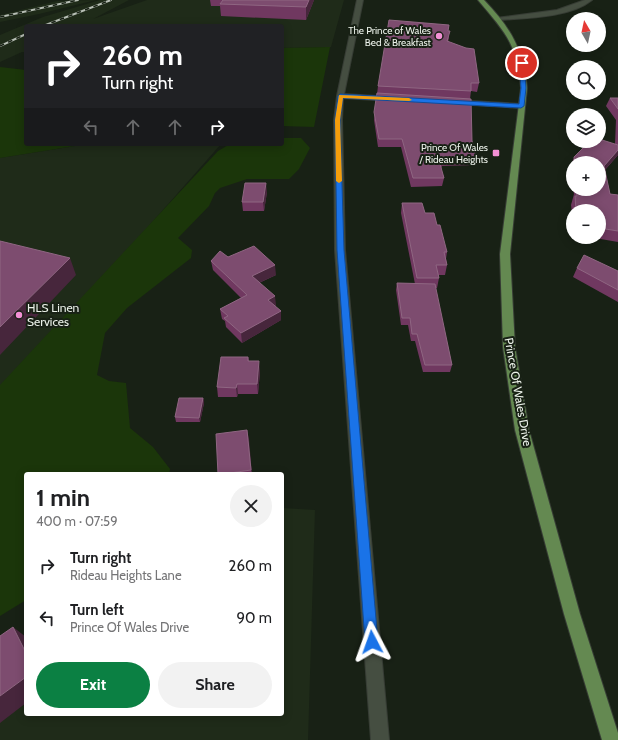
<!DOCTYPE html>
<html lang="en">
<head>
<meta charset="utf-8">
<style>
  body { margin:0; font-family:Cabin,sans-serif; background:#f2f2f2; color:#202124; height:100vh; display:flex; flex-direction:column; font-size:15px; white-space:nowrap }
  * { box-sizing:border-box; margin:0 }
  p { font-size:13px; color:#757577 }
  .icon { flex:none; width:22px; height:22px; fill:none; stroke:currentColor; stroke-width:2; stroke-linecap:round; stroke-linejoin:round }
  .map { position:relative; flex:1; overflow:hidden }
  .drawer { position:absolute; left:24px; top:472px; width:260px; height:244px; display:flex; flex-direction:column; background:#fff; border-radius:4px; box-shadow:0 2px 10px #0003 }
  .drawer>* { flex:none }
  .banner { position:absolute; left:24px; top:24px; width:260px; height:122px; border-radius:4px; box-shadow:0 2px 10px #0003; background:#202124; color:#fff; overflow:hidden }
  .needle { width:26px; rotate:351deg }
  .fabs { position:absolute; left:566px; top:12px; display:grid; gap:8px }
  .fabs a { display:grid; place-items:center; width:40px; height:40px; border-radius:50%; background:#fff; box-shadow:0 2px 10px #0003; font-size:20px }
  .pin { position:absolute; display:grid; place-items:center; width:34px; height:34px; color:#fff; margin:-17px; border:2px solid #fff; border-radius:50%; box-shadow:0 1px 4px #0007 }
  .me { position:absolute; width:44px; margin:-22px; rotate:356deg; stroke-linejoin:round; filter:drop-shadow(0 0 3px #0008) }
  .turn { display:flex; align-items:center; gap:14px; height:84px; padding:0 12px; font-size:18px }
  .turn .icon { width:52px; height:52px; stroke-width:2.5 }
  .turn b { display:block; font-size:28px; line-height:34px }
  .lanes { display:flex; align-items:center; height:38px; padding:0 12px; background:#0003; justify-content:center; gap:20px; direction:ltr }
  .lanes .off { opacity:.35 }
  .round { display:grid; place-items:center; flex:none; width:42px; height:42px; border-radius:21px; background:#f2f2f2 }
  .headline { display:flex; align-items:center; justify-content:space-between; height:68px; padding:0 12px }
  h1 { font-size:24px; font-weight:800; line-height:30px }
  .cta { display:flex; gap:8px; margin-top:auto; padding:8px 12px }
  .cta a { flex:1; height:46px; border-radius:24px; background:#0b8043; color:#fff; font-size:16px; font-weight:800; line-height:46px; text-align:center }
  .cta a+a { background:#f2f2f2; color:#202124 }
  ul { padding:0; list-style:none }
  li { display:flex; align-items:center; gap:12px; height:52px; padding:0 12px }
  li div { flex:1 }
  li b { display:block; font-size:15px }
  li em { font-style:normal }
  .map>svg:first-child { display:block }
  .built { fill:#1f2b19 }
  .green { fill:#1b360a }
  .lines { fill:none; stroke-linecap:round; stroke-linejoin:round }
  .street-casing { stroke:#373d35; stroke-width:2 }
  .primary-casing { stroke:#373d35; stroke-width:2 }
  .street { fill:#454e41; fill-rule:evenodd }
  .primary { fill:#648951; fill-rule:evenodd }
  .rail-casing { stroke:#b8bfb6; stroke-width:2 }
  .rail { stroke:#182115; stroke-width:1.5; stroke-dasharray:4.5; stroke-linecap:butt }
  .wall { fill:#703860 }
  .shaded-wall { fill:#47263c }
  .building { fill:#7d4c6f; stroke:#8f6682 }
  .route { fill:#1a73e8; stroke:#114b97 }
  .slow { fill:#f59e0b }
  .poi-dot { fill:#f391d5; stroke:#182115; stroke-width:1.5 }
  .labels { text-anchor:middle; stroke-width:4; stroke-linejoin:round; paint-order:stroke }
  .far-poi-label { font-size:10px; fill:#ebf1e9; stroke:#182115; text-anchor:end }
  .poi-label { font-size:12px; fill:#ebf1e9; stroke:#182115; text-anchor:start }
  .street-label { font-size:12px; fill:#ebf1e9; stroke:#182115 }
</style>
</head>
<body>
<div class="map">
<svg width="618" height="740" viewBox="0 0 618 740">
  <rect width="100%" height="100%" fill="#182115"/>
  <path class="built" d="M 96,0 L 39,14 L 0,22 L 0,15 L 57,1 Z
    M 100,0 L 129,0 L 93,19 L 147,0 L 344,0 L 331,47 L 282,48 L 282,26 L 26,26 L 26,52 L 22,52 L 0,62 L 0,35 L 43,17 Z
    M 87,144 L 221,144 L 0,395 L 0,158 Z
    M 282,508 L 315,510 L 308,740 L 0,740 L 0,654 L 26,635 L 26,714 L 282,714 Z"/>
  <path class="green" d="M 330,47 L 314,127 L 282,126 L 282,48 Z
    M 0,67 L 26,70 L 26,144 L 87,144 L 0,158 Z
    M 282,138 L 301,138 L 310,148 L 299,169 L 289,179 L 247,179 L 220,188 L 215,193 L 209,206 L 178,238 L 192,250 L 191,258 L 127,308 L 105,333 L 97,375 L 109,381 L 126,383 L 130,428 L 153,447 L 170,469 L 169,474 L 26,474 L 26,600 L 0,616 L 0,385 L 218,151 L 230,144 L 282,144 Z"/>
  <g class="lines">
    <defs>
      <path id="street" d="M 357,0 L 363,0 L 344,94 L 392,97 L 396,99 L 392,101 L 343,98 L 342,120 L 345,250 L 389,740 L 371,740 L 335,250 L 334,120 L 337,96 Z
        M 585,0 L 592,0 C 570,18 526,18 499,20 L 496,18 L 557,10 Z
        M 453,100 L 521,104 L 525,106 L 521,108 L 456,104 L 452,102 Z"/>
      <path id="primary" d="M 478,0 L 484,0 C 510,27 524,50 527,88 L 510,254 L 515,347 L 529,430 L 580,614 L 618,733 L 618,740 L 602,740 L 564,614 L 515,430 L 503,347 L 500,254 L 521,88 C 518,45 505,32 478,0 Z"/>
    </defs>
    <use href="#street" class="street-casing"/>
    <use href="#primary" class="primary-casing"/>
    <use href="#street" class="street"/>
    <use href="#primary" class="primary"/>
    <defs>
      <path id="rail" d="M 0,17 L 78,0
        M 43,26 L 111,0
        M 0,46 L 26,34"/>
    </defs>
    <use href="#rail" class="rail-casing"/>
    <use href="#rail" class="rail"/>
  </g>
  <path class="wall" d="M 210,0 L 314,0 L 306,20 L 221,16 L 220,6 L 211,6 Z
    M 448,31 L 449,38 L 448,42 L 479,83 L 477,92 L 471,91 L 470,99 L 472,141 L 477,156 L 475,165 L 442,166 L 441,169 L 444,178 L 442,186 L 411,187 L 401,147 L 378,147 L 374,120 L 378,86 Z
    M 610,98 L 618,98 L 618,155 L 605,170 L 610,194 L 618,195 L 618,242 L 589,237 L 599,237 L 599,211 L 573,211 L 573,221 L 571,205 L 574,194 L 573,189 L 599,189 L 599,163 L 573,163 L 573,186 L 571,166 L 574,157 L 615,144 L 616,120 L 606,106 Z
    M 267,192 L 264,211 L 243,211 L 242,202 Z
    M 402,203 L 425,213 L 437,225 L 447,252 L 446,259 L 447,265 L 445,275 L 439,275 L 439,278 L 437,288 L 435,288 L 452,365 L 450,372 L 423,372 L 415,341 L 411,341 L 408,325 L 401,325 L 396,290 L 397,283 L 415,284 L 401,213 Z
    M 228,257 L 276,275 L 259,283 L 276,305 L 275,306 L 281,311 L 281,320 L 242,343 L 226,327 L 225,321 L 222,319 L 220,309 L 241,298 L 213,270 L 211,261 Z
    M 577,268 L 618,271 L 618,302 L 573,277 Z
    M 248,357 L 249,361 L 260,371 L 258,394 L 238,394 L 237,397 L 218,397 L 217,387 Z
    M 203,398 L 204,403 L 200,422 L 176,422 L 175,417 Z
    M 247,430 L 252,474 L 218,474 Z"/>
  <path class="shaded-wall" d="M 309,0 L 314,0 L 306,20 L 306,7 Z
    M 618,150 L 618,155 L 600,175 L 604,166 Z
    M 266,183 L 267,192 L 264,211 L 263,202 Z
    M 70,258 L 76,275 L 0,355 L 0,327 Z
    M 275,265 L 276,275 L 252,286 L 252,276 Z
    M 275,296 L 276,305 L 268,310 L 268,300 Z
    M 281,311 L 281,320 L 242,343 L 241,333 Z
    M 259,361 L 260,371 L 258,394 L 257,384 Z
    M 237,384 L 238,394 L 237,397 L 236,388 Z
    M 203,398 L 204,403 L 200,422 L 199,418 Z
    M 247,430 L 249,439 L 252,474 L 251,470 Z
    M 13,627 L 26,637 L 26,653 Z
    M 26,677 L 26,703 L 0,723 L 0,696 Z"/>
  <path class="building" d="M 223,0 L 309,0 L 306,7 L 220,4 Z
    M 389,20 L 449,25 L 448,31 L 450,31 L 447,41 L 466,48 L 474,49 L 479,83 L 471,83 L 471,91 L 378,86 Z
    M 377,93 L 471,99 L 472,141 L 477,156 L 440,157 L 442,164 L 440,164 L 444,178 L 413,178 L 402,139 L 379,139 L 374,112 Z
    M 610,98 L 618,98 L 618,109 Z
    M 599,139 L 618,145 L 618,150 L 604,166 L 610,194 L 618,195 L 618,231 L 599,228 L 599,211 L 576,211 L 575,196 L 577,196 L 576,189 L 599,189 L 599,163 L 575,163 L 574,157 L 590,141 L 599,141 Z
    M 245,183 L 266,183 L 263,202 L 242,202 Z
    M 402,203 L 422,203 L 425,213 L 434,213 L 437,225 L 440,225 L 447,252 L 444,252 L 447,265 L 436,265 L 439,278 L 417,278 Z
    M 0,241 L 70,258 L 0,327 Z
    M 254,246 L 275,265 L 252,276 L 275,296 L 268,300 L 281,311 L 241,333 L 224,318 L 228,316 L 220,309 L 247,295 L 211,261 L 220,251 L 228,257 Z
    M 584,255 L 618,271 L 618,290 L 577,268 Z
    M 397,283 L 435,284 L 452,365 L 425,365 L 417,334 L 412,334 L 410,318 L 402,318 Z
    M 221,357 L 248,357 L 248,361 L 259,361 L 257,384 L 237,384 L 236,388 L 217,387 Z
    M 179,398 L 203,398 L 199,418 L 175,417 Z
    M 247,430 L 251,470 L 223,474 L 218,474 L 216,434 Z
    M 13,627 L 26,653 L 26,677 L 0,696 L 0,636 Z"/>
  <path class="route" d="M 522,61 L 524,63 L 526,88 L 524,106 L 521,108 L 343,98 L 340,120 L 344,250 L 378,642 L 376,647 L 372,648 L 367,647 L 365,642 L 337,250 L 335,120 L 338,96 L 340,94 L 519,104 L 521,88 L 519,63 Z"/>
  <path class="slow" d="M 339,95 L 409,98 L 412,100 L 409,101 L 343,98 L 340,120 L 342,181 L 339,183 L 336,181 L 335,120 Z"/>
  <g class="poi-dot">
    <circle cx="439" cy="36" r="4"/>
    <rect x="492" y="149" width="8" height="8" rx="2"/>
    <circle cx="19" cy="315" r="4"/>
  </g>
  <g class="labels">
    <g class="far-poi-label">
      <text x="431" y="34">The Prince of Wales<tspan x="431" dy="12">Bed &amp; Breakfast</tspan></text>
      <text x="488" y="151">Prince Of Wales<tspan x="488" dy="12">/ Rideau Heights</tspan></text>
    </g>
    <g class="poi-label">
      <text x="27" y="312">HLS Linen<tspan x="27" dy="14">Services</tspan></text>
    </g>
    <g class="street-label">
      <text transform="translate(518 392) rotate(80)" y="4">Prince Of Wales Drive</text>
    </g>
  </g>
</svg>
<div class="fabs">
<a><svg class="needle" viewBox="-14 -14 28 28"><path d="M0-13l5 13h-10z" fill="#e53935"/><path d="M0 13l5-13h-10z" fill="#757577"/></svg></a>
<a><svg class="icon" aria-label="search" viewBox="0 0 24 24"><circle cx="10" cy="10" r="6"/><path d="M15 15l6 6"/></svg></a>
<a><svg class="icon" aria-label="layers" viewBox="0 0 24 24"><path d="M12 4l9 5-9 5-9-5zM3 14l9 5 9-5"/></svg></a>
<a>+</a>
<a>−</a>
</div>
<div class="pin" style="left:522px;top:63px;background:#d93025"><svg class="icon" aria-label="arrive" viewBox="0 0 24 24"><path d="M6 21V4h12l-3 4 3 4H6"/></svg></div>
<svg class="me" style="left:372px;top:642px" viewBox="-20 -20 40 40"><path d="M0-17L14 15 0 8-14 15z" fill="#1a73e8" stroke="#fff" stroke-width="4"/></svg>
<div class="banner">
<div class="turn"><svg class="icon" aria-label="right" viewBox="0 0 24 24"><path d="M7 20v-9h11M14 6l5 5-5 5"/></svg><div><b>260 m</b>Turn right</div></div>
<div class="lanes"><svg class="icon off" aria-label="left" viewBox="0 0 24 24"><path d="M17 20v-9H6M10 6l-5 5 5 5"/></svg><svg class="icon off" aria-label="ahead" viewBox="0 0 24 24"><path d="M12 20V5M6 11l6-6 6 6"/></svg><svg class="icon off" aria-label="ahead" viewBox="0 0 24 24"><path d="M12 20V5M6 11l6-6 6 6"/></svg><svg class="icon" aria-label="right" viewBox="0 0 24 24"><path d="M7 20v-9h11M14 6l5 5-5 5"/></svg></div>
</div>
<section class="drawer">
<div class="headline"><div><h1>1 min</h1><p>400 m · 07:59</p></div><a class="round"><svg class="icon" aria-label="close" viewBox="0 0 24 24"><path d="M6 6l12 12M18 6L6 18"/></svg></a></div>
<ul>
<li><svg class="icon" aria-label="right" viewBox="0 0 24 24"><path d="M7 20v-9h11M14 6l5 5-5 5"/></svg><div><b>Turn right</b><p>Rideau Heights Lane</p></div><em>260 m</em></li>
<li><svg class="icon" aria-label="left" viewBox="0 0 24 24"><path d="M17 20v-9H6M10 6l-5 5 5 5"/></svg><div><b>Turn left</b><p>Prince Of Wales Drive</p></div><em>90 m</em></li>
</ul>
<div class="cta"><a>Exit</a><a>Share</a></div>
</section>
</div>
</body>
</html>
